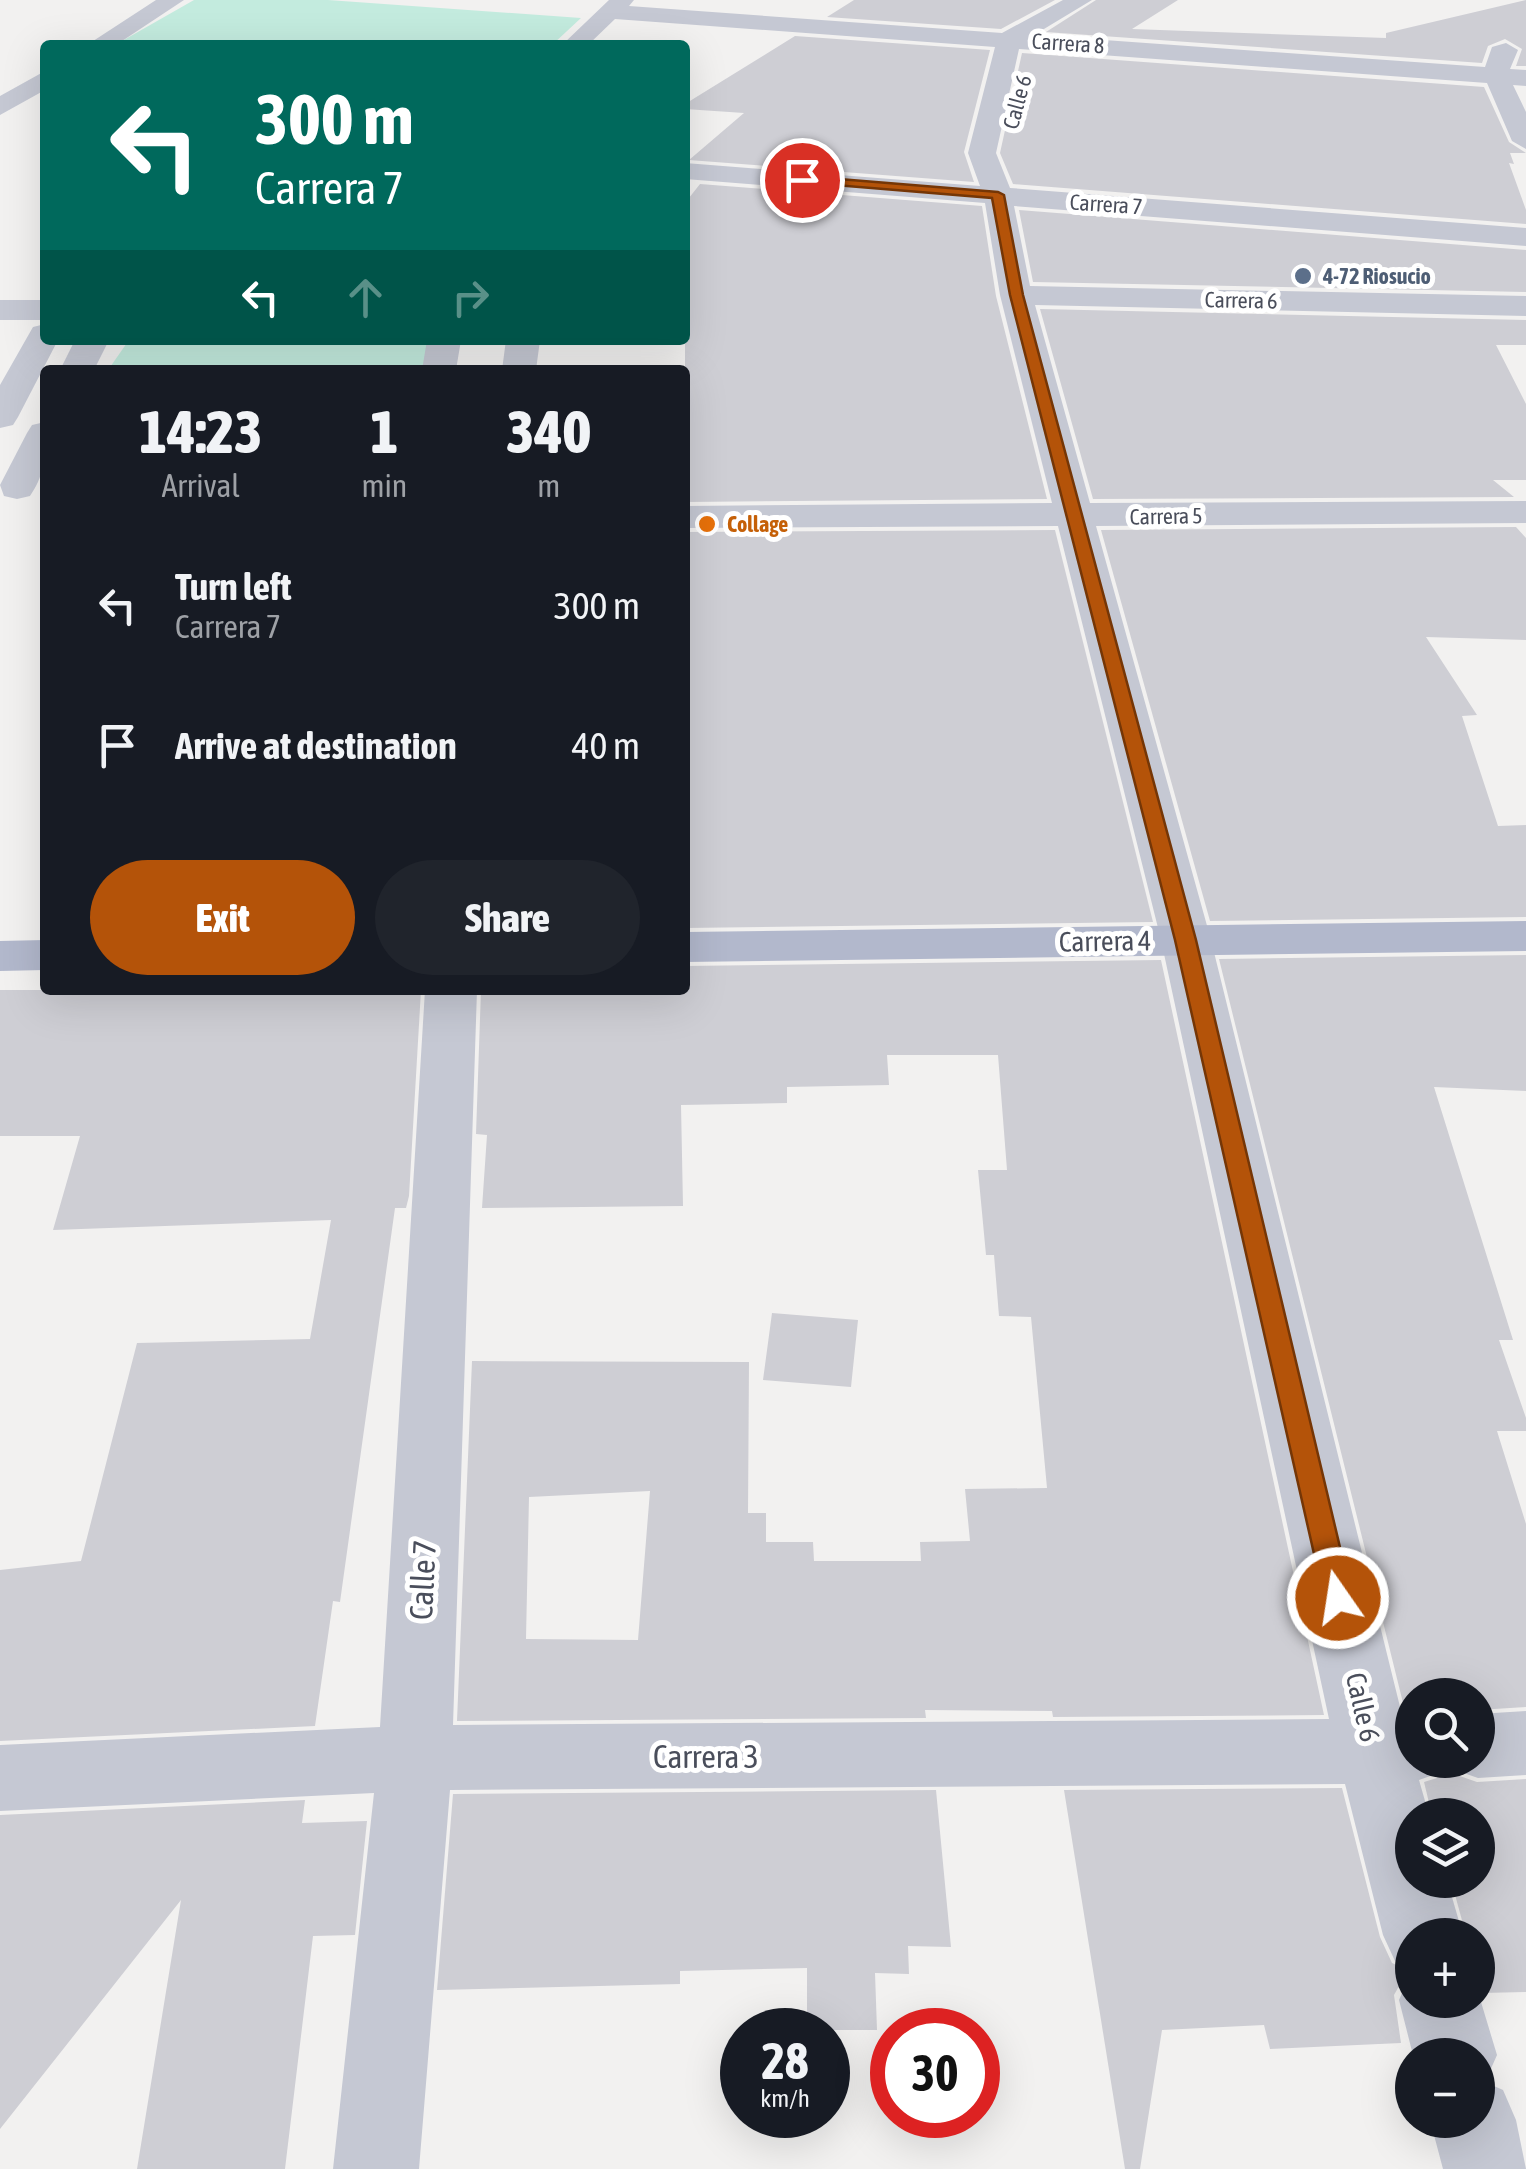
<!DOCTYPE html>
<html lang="en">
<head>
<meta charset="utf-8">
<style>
  body { margin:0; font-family:"Asap Condensed",sans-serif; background:#20242c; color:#f1f3f6; height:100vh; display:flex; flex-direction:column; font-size:38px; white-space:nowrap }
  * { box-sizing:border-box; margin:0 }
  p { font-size:32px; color:#9ea1a6 }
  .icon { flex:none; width:55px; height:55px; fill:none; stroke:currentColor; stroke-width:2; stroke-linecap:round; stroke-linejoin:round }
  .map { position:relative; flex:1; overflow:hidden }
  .side { position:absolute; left:40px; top:365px; width:650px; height:630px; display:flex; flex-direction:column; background:#171b24; border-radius:10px; box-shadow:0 10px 40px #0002 }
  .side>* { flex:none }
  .banner { position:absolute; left:40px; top:40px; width:650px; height:305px; border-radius:10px; box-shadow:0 10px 40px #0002; background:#00695c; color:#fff; overflow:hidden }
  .controls { position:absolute; left:1395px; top:1678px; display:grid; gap:20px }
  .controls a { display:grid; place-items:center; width:100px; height:100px; border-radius:50%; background:#171b24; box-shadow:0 10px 40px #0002; font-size:50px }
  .speed { position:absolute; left:720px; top:2008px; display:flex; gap:20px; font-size:50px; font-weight:700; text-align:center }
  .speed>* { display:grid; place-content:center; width:130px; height:130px; border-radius:50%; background:#171b24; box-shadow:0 10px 40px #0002; line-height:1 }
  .speed small { font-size:25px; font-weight:400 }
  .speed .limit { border:15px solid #d22; background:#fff; color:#111 }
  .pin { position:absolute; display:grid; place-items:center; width:85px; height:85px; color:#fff; margin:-42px; border:5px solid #fff; border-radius:50%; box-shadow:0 2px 10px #0007 }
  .me { position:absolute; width:110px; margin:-55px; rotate:347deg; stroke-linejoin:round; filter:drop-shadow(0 0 8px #0008) }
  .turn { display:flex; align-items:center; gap:35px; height:210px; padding:0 50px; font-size:45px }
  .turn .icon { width:130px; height:130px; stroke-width:2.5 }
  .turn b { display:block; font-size:70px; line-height:85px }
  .lanes { display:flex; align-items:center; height:95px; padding:0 50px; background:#0003; justify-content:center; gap:50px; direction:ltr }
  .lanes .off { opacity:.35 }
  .eta { display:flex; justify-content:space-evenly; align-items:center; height:170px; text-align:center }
  .eta b { font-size:60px; font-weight:800; line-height:70px }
  .cta { display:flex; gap:20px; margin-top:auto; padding:20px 50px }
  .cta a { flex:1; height:115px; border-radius:60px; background:#b45309; color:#fff; font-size:40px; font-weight:800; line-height:115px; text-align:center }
  .cta a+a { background:#20242c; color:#f1f3f6 }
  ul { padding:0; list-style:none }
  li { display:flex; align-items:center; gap:30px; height:140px; padding:0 50px }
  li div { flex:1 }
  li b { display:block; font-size:38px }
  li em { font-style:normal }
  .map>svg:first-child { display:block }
  .green { fill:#c3ebde }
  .building { fill:#ceced4; fill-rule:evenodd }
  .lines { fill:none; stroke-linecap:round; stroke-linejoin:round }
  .minor { fill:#c5c8d3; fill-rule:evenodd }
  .major { fill:#b2b8cc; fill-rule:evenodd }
  .route { fill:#b45309; stroke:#753606; stroke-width:2.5 }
  .service-dot { fill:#5c6f8a; stroke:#fff; stroke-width:4 }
  .food-dot { fill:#e8710a; stroke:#fff; stroke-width:4 }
  .labels { text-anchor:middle; stroke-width:10; stroke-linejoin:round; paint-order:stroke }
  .far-street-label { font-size:22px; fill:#4a4e5b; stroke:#fff }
  .far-service-label { font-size:22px; font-weight:bold; fill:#4e5e75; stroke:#fff; text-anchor:start }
  .far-food-label { font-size:22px; font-weight:bold; fill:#c56008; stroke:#fff; text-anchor:start }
  .street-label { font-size:28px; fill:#4a4e5b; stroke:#fff }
  .near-street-label { font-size:32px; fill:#4a4e5b; stroke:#fff }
</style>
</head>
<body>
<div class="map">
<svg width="1526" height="2169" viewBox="0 0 1526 2169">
  <rect width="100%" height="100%" fill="#f2f1f0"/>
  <path class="green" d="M 194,0 L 328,0 L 581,18 L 552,45 L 115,45 Z
    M 129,340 L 429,340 L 425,370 L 108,370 Z"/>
  <path class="building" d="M 854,0 L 1055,0 L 1001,29 L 827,17 Z
    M 1096,0 L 1178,0 L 1132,29 L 1386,38 L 1386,33 L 1526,0 L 1526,66 L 1516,66 L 1522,49 L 1505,39 L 1488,46 L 1482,63 L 1046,32 Z
    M 795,36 L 990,50 L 964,152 L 974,182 L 689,160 L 744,113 L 685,109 L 685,104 Z
    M 1022,53 L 1484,87 L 1509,142 L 1526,153 L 1510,153 L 1514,164 L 1509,163 L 1526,210 L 1526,224 L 1013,184 L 1000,153 Z
    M 700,184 L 982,206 L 996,296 L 1047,499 L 685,502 L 685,203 Z
    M 1019,210 L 1526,250 L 1526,292 L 1033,282 Z
    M 1040,309 L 1526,320 L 1526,345 L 1496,345 L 1526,404 L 1526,480 L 1493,480 L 1514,497 L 1093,499 Z
    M 1516,527 L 1526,538 L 1526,640 L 1426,637 L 1477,715 L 1462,716 L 1498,826 L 1526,825 L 1526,917 L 1210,921 L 1101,530 Z
    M 1055,530 L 1153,922 L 685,928 L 685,532 Z
    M 1526,955 L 1526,1091 L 1434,1087 L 1513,1340 L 1499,1340 L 1526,1418 L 1526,1431 L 1497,1431 L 1526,1524 L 1526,1707 L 1478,1710 L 1478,1695 L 1412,1695 L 1412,1715 L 1406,1715 L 1219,959 Z
    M 1161,960 L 1324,1715 L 1053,1717 L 1052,1711 L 925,1710 L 926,1718 L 457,1721 L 472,1361 L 749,1362 L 748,1513 L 766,1513 L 766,1542 L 813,1542 L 814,1561 L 921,1561 L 920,1542 L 970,1541 L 965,1489 L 1047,1488 L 1031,1317 L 999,1316 L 994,1255 L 986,1255 L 978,1170 L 1007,1170 L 998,1055 L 887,1055 L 889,1085 L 787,1087 L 787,1103 L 681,1105 L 683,1206 L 482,1208 L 487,1135 L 476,1134 L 481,990 L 685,990 L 685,966 ZM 650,1491 L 638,1640 L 526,1639 L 529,1497 Z
    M 0,990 L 421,990 L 409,1196 L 406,1208 L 395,1208 L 340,1602 L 333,1601 L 315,1726 L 0,1741 L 0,1570 L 81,1561 L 137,1343 L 310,1339 L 331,1220 L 53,1230 L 80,1136 L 0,1136 Z
    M 772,1313 L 858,1320 L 851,1387 L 763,1380 Z
    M 1445,1764 L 1451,1773 L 1477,1782 L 1526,1779 L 1526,1992 L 1482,1993 L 1478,1988 L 1478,1935 L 1466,1935 L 1451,1880 L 1478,1880 L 1478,1815 L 1432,1815 L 1424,1782 L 1437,1778 Z
    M 1342,1788 L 1380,1937 L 1392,1963 L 1408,1970 L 1394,1995 L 1401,2043 L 1270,2049 L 1264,2025 L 1162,2030 L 1140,2169 L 1125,2169 L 1064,1790 Z
    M 936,1790 L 951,1947 L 908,1946 L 909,1974 L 875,1973 L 877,2030 L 807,2030 L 807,1968 L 680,1971 L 680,1984 L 437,1990 L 453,1794 Z
    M 305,1800 L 302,1823 L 367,1821 L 355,1935 L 313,1936 L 285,2169 L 137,2169 L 181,1900 L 0,2129 L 0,1815 Z"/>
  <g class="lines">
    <path class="minor" d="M 156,0 L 184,0 L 116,45 L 87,45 Z
      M 609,0 L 634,0 L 629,6 L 1002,33 L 1063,0 L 1092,0 L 1034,35 L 1485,67 L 1492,47 L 1506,43 L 1518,50 L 1510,69 L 1526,70 L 1526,86 L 1513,85 L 1526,112 L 1526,149 L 1512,141 L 1487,83 L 1019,49 L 996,153 L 1010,188 L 1526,228 L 1526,246 L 1014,206 L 1030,286 L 1526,296 L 1526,316 L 1035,305 L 1090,503 L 1526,501 L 1526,523 L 1096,526 L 1211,940 L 1403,1719 L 1412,1719 L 1412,1760 L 1443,1760 L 1436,1774 L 1419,1780 L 1429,1815 L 1412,1815 L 1412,1880 L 1447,1880 L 1463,1935 L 1412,1935 L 1412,1968 L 1395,1961 L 1383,1935 L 1345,1784 L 450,1790 L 419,2169 L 333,2169 L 374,1793 L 0,1811 L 0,1745 L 380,1727 L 425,990 L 477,990 L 453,1725 L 1329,1719 L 1161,940 L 1058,526 L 685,528 L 685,506 L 1052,503 L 1000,295 L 985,203 L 685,179 L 685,163 L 980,186 L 968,153 L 995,47 L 615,19 L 588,45 L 562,45 Z
      M 45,71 L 45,90 L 0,115 L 0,96 Z
      M 0,300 L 45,300 L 45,320 L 0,320 Z
      M 45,324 L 45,340 L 58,340 L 18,417 L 13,425 L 0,428 L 0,385 L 33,327 Z
      M 75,340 L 109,340 L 94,370 L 60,370 Z
      M 427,340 L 461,340 L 456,370 L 422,370 Z
      M 506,340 L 540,340 L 536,370 L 502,370 Z
      M 45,422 C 45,451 47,472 30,496 L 17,499 L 4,496 L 0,485 L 27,433 L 32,425 Z
      M 1526,1711 L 1526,1775 L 1478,1778 L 1452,1769 L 1447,1760 L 1478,1760 L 1478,1714 Z
      M 1411,1972 L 1412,2000 L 1478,2000 L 1478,1992 L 1497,2055 L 1485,2082 L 1503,2090 L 1516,2120 L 1526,2169 L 1443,2169 L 1430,2120 L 1478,2120 L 1478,2055 L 1413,2055 L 1399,2000 Z"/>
    <path class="major" d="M 1526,921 L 1526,951 L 685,962 L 685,932 Z
      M 45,940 L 45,970 L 0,971 L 0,941 Z"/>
  </g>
  <path class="route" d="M 802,176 L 998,192 L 1004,195 L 1023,295 L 1196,940 L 1352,1598 L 1348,1607 L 1338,1610 L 1328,1607 L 1324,1598 L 1175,940 L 1010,295 L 992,198 L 798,182 Z"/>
  <circle class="service-dot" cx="1303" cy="276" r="10"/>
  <circle class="food-dot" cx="707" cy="524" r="10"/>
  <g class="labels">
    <g class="far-street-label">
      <text transform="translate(1068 43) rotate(4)" y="8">Carrera 8</text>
      <text transform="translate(1017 102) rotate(-75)" y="8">Calle 6</text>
      <text transform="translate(1106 204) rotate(4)" y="8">Carrera 7</text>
      <text transform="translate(1241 300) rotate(1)" y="8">Carrera 6</text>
      <text transform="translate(1166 516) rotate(-1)" y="8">Carrera 5</text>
    </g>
    <g class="far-service-label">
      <text x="1323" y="284">4-72 Riosucio</text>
    </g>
    <g class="far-food-label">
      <text x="727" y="532">Collage</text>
    </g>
    <g class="street-label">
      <text transform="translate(1105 941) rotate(-1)" y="10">Carrera 4</text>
      <text transform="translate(1363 1707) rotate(77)" y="10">Calle 6</text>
    </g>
    <g class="near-street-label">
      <text transform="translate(423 1580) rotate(-87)" y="11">Calle 7</text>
      <text x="706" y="1768">Carrera 3</text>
    </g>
  </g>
</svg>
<div class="controls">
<a><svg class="icon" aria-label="search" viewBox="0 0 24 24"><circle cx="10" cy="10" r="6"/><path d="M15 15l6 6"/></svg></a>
<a><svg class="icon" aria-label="layers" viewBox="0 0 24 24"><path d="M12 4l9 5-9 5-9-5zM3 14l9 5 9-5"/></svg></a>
<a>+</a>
<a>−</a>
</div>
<div class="speed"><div>28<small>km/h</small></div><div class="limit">30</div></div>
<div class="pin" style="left:802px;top:180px;background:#d93025"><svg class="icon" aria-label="arrive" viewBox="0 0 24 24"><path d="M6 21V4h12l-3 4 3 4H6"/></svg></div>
<svg class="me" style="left:1338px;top:1598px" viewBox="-20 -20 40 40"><circle r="17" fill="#b45309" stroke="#fff" stroke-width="3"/><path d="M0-11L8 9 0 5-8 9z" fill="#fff"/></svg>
<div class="banner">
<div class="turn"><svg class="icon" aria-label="left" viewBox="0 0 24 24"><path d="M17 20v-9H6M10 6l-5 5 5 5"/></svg><div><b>300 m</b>Carrera 7</div></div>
<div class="lanes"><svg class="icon" aria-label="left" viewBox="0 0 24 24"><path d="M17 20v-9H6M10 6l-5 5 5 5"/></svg><svg class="icon off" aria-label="ahead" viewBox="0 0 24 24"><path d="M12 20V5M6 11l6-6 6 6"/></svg><svg class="icon off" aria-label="right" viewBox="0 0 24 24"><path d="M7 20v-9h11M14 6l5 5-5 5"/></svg></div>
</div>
<section class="side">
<div class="eta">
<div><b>14:23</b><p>Arrival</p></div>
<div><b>1</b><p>min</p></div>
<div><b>340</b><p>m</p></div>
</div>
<ul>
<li><svg class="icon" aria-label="left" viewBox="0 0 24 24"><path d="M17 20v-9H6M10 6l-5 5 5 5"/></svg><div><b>Turn left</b><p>Carrera 7</p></div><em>300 m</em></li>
<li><svg class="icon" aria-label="arrive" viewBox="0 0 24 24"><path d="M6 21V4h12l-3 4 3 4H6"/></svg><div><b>Arrive at destination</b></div><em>40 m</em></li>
</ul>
<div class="cta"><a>Exit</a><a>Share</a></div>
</section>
</div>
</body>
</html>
